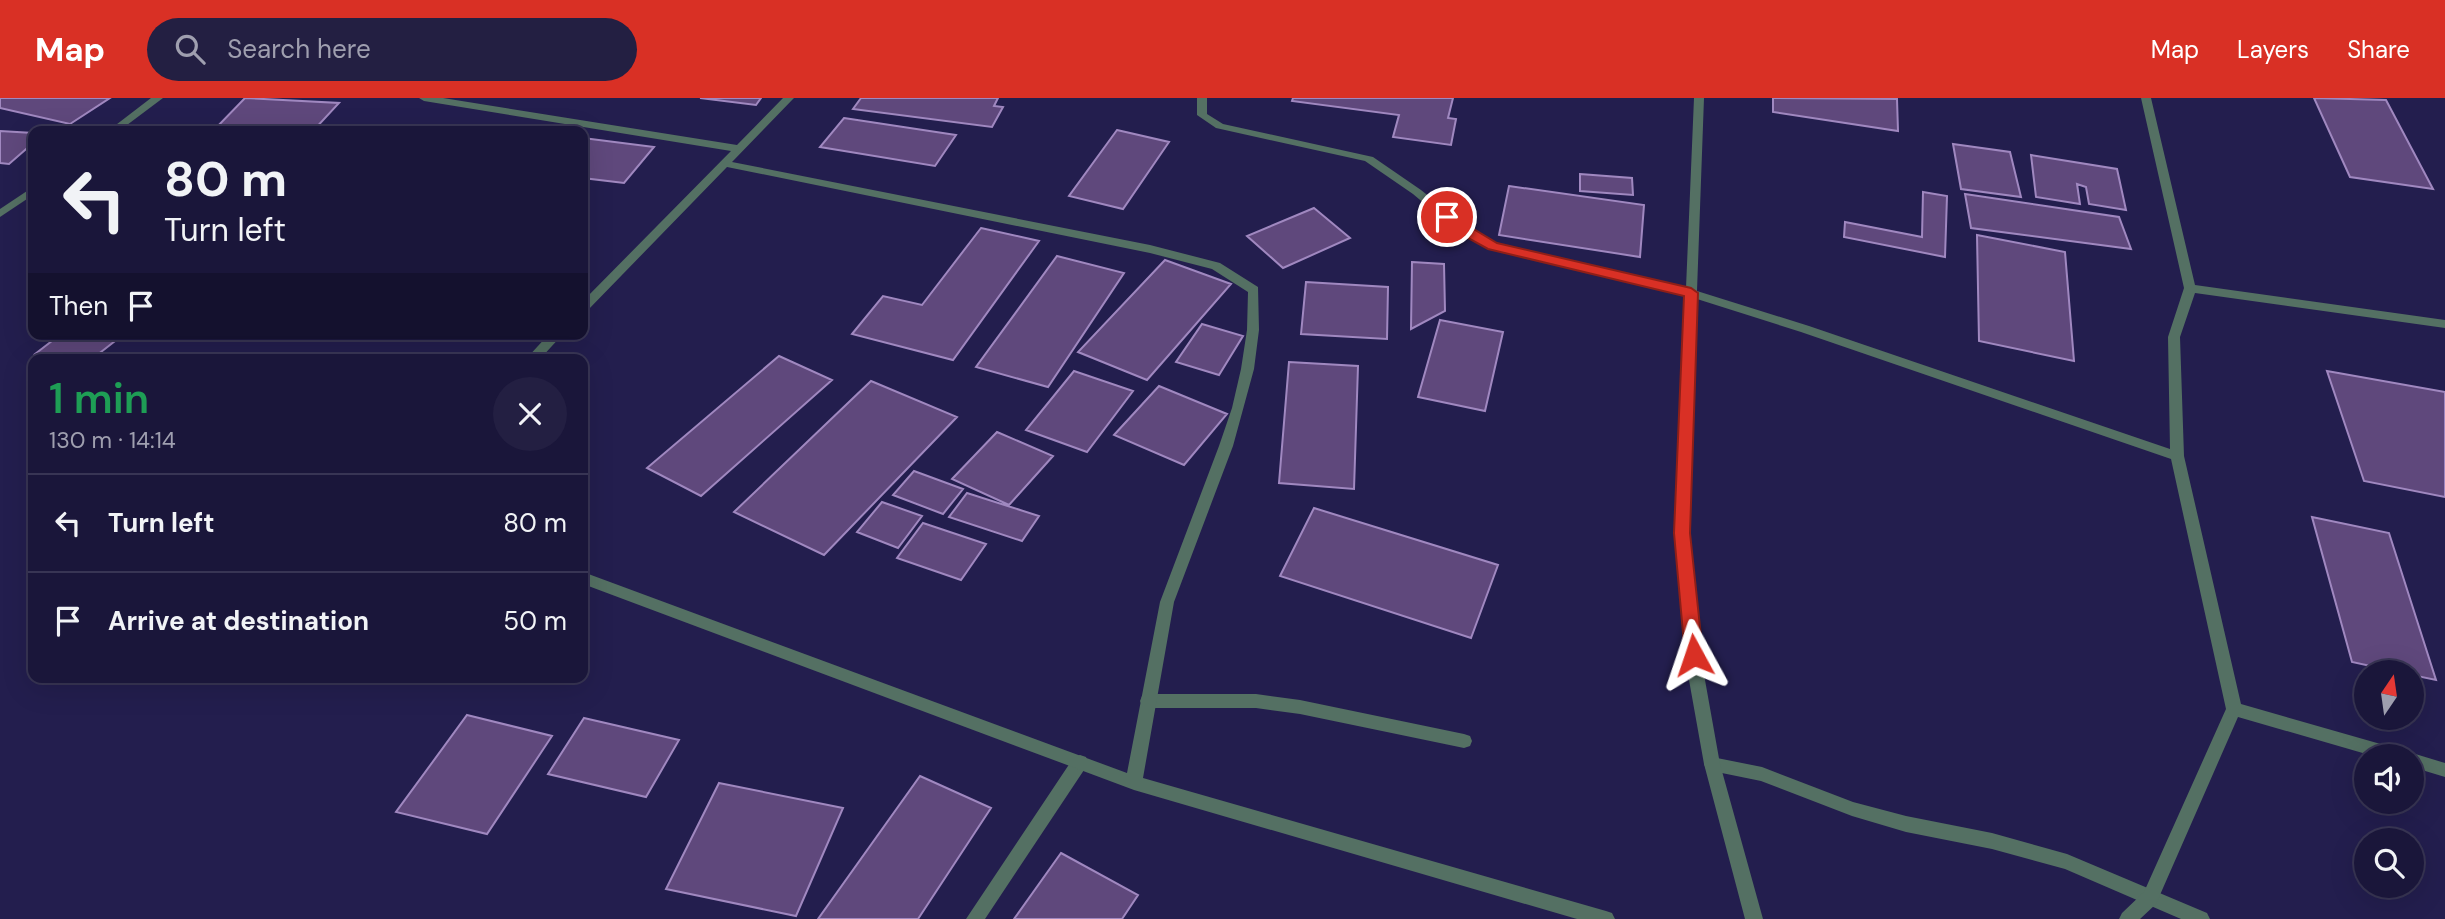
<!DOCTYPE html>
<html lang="en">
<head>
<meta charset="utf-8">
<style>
  body { margin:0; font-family:"DM Sans",sans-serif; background:#231f42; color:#f1f3f6; height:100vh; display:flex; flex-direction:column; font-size:26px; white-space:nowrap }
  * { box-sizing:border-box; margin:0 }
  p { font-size:23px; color:#9f9faf }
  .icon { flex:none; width:38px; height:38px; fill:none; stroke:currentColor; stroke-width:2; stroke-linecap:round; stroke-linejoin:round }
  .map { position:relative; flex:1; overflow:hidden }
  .sheet { position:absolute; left:28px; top:256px; width:560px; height:329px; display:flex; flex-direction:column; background:#1a163a; border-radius:14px; box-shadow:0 7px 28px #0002,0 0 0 2px #383554 }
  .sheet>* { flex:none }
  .top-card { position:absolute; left:28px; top:28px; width:560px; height:214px; border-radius:14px; box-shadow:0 7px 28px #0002,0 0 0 2px #383554; background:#1a163a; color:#f1f3f6; overflow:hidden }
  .needle { width:46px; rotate:13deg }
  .fabs { position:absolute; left:2354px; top:562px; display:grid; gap:14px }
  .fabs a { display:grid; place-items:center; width:70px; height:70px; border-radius:50%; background:#1a163a; box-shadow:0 7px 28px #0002,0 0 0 2px #383554; font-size:35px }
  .pin { position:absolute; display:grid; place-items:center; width:60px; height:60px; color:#fff; margin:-30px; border:4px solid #fff; border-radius:50%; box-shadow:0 2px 7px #0007 }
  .me { position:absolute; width:77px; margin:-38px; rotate:355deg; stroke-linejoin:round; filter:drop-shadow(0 0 5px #0008) }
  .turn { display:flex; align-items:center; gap:24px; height:147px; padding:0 21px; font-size:32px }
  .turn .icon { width:91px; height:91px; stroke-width:2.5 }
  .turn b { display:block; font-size:49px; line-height:60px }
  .then { display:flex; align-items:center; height:66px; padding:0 21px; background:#0003; gap:14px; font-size:26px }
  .round { display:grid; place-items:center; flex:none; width:74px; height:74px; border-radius:37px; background:#231f42 }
  .headline { display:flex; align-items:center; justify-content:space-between; height:119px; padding:0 21px }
  h1 { font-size:42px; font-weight:600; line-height:52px; color:#1e9e55 }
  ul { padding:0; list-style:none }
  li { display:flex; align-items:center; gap:21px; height:98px; padding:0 21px; border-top:2px solid #383554 }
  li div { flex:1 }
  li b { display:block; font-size:26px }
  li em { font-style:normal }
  header { display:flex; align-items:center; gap:42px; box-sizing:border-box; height:98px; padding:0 35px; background:#d93025; color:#fff }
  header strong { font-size:33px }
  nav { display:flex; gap:38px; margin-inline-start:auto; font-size:24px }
  .search { width:490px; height:63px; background:#231f42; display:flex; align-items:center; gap:18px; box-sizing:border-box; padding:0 24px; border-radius:38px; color:#9f9faf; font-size:26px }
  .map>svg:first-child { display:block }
  .building { fill:#5f487c; stroke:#a088c0; stroke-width:2 }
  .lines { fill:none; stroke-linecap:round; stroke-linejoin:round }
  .lane { fill:#547063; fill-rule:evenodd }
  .street { fill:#547063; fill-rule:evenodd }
  .route { fill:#d93025; stroke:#8d1f18; stroke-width:2 }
</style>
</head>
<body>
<header>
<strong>Map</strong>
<div class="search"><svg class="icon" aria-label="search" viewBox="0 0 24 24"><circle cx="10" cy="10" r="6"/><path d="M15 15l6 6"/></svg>Search here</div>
<nav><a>Map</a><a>Layers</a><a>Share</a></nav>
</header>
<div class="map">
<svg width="2445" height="821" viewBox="0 0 2445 821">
  <rect width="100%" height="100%" fill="#231e4e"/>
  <path class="building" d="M 0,0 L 110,0 L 70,26 L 0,10 Z
    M 245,0 L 339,5 L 313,33 L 213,33 Z
    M 700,0 L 761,0 L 756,7 Z
    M 861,0 L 998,0 L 994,8 L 1003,9 L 992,29 L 853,11 Z
    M 1293,0 L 1453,0 L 1448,20 L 1456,21 L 1451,47 L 1393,39 L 1399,17 L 1292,3 Z
    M 1773,0 L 1897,1 L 1898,33 L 1773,14 Z
    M 2314,0 L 2386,2 L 2433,91 L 2350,79 Z
    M 844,20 L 956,37 L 935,68 L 820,49 Z
    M 428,27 L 471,33 L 421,33 Z
    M 1117,32 L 1169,44 L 1123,111 L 1069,98 Z
    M 0,33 L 33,35 L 33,45 L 9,66 L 0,65 Z
    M 583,40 L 654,49 L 624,85 L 583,80 Z
    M 1953,46 L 2010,54 L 2021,99 L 1961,91 Z
    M 2031,57 L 2117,71 L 2126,112 L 2089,106 L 2086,89 L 2077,86 L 2080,106 L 2036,99 Z
    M 1580,76 L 1632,80 L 1633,97 L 1580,93 Z
    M 1509,88 L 1644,107 L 1640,159 L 1499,137 Z
    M 1923,94 L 1947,98 L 1945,159 L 1844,139 L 1845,124 L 1922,139 Z
    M 1965,96 L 2119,119 L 2131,151 L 1971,130 Z
    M 1314,110 L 1350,140 L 1283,170 L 1247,138 Z
    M 981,130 L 1039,143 L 953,262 L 852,236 L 883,198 L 922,207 Z
    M 1977,137 L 2065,154 L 2074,263 L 1979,243 Z
    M 1057,158 L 1124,175 L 1048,289 L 976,269 Z
    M 1165,162 L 1231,186 L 1147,282 L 1078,254 Z
    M 1412,164 L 1444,166 L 1445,213 L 1411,231 Z
    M 1306,184 L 1388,189 L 1387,241 L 1301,236 Z
    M 1440,222 L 1503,234 L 1485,313 L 1418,299 Z
    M 1202,226 L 1243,238 L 1219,277 L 1176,264 Z
    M 61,236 L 124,236 L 92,261 L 53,261 L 35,256 Z
    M 779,258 L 832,282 L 701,398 L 647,370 Z
    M 1289,264 L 1358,268 L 1354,391 L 1279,385 Z
    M 1074,273 L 1133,293 L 1087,354 L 1026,332 Z
    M 2327,273 L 2445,294 L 2445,399 L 2364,383 Z
    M 871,283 L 957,319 L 824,457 L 734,414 Z
    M 1159,288 L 1227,316 L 1184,367 L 1114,337 Z
    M 997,334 L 1053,358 L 1009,407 L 952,381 Z
    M 914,373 L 963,391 L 943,416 L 893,397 Z
    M 967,395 L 1039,418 L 1022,443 L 949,419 Z
    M 882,404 L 922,418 L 898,450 L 857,434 Z
    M 1314,410 L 1498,467 L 1471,540 L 1280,478 Z
    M 2312,419 L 2389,435 L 2436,582 L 2412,577 L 2412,574 L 2398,574 L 2352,564 Z
    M 923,425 L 986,446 L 961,482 L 897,460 Z
    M 467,617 L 552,638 L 487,736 L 396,714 Z
    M 584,620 L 679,642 L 646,699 L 548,676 Z
    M 920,678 L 991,710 L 918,821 L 818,821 Z
    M 719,685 L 843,710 L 796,818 L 666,791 Z
    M 1061,755 L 1138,797 L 1122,821 L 1014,821 Z"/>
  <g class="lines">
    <path class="lane" d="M 1148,596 L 1256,596 L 1300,602 L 1464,636 L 1470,638 L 1472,643 L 1470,648 L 1464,650 L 1300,616 L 1256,610 L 1148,610 L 1142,608 L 1140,603 L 1142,598 Z
      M 1080,657 L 1086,659 L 1088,664 L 1086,669 L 985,821 L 966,821 L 1074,659 Z
      M 1712,659 L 1762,669 L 1853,704 L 1906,718 L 1992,735 L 2067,756 L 2207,815 L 2210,821 L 2181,821 L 2065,771 L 1992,751 L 1906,734 L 1852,718 L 1761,683 L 1712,673 L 1706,671 L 1704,666 L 1706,661 Z"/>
    <path class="street" d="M 151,0 L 163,0 L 119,33 L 108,33 Z
      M 419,0 L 443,0 L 737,47 L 783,0 L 794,0 L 732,64 L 1150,147 L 1220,165 L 1258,189 L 1259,232 L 1254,271 L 1233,348 L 1174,504 L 1143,680 L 1606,813 L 1612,815 L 1615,821 L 1577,821 L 1134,692 L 583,486 L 583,474 L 1127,675 L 1160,504 L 1219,348 L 1232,310 L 1241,271 L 1247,232 L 1248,194 L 1212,171 L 1150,155 L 727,69 L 587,213 L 583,214 L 583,203 L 731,53 L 424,3 Z
      M 1197,0 L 1207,0 L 1207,16 L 1223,26 L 1373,59 L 1421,92 L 1466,128 L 1497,145 L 1686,190 L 1694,0 L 1704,0 L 1697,193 L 1809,228 L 2170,351 L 2168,239 L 2184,190 L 2141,0 L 2151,0 L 2195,187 L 2445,222 L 2445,230 L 2195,195 L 2180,239 L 2184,358 L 2241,606 L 2398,651 L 2404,653 L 2406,658 L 2412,655 L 2445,665 L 2445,679 L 2412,669 L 2412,658 L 2373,658 L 2238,619 L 2156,806 L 2140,821 L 2119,821 L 2122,815 L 2144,794 L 2226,611 L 2171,361 L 1801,234 L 1697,201 L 1689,435 L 1705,582 L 1720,666 L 1763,821 L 1745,821 L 1704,666 L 1689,582 L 1675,435 L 1685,198 L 1489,151 L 1458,134 L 1413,96 L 1365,63 L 1216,30 L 1197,17 Z
      M 33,89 L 33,97 L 0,119 L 0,111 Z
      M 549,236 L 563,236 L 540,261 L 526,261 Z"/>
  </g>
  <path class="route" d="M 1447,115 L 1497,145 L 1691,190 L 1698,195 L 1690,435 L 1703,557 L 1700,562 L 1694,564 L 1688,562 L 1685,557 L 1674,435 L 1684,198 L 1488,151 L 1457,134 L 1442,122 L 1442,116 Z"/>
</svg>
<div class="fabs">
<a><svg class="needle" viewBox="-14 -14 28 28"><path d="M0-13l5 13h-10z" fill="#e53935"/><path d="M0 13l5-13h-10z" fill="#9f9faf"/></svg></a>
<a><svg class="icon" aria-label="sound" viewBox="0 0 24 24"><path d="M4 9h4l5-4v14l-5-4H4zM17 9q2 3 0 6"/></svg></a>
<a><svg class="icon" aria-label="search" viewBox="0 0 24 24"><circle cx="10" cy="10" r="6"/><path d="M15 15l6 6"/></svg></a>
</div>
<div class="pin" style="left:1447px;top:119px;background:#d93025"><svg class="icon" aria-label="arrive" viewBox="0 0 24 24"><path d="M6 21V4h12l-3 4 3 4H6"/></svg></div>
<svg class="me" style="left:1694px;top:557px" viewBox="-20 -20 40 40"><path d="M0-17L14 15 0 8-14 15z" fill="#d93025" stroke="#fff" stroke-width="4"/></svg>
<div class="top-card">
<div class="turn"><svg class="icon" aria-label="left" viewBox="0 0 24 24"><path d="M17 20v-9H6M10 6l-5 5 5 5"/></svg><div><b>80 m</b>Turn left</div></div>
<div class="then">Then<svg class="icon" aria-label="arrive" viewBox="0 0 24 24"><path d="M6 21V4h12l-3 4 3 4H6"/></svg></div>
</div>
<section class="sheet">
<div class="headline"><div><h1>1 min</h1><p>130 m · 14:14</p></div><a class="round"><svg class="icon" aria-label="close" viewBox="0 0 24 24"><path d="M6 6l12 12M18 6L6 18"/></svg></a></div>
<ul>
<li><svg class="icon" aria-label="left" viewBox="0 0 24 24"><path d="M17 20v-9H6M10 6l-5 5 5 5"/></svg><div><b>Turn left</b></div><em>80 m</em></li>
<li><svg class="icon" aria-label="arrive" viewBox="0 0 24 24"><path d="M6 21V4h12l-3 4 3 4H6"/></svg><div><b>Arrive at destination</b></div><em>50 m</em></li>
</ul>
</section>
</div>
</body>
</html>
